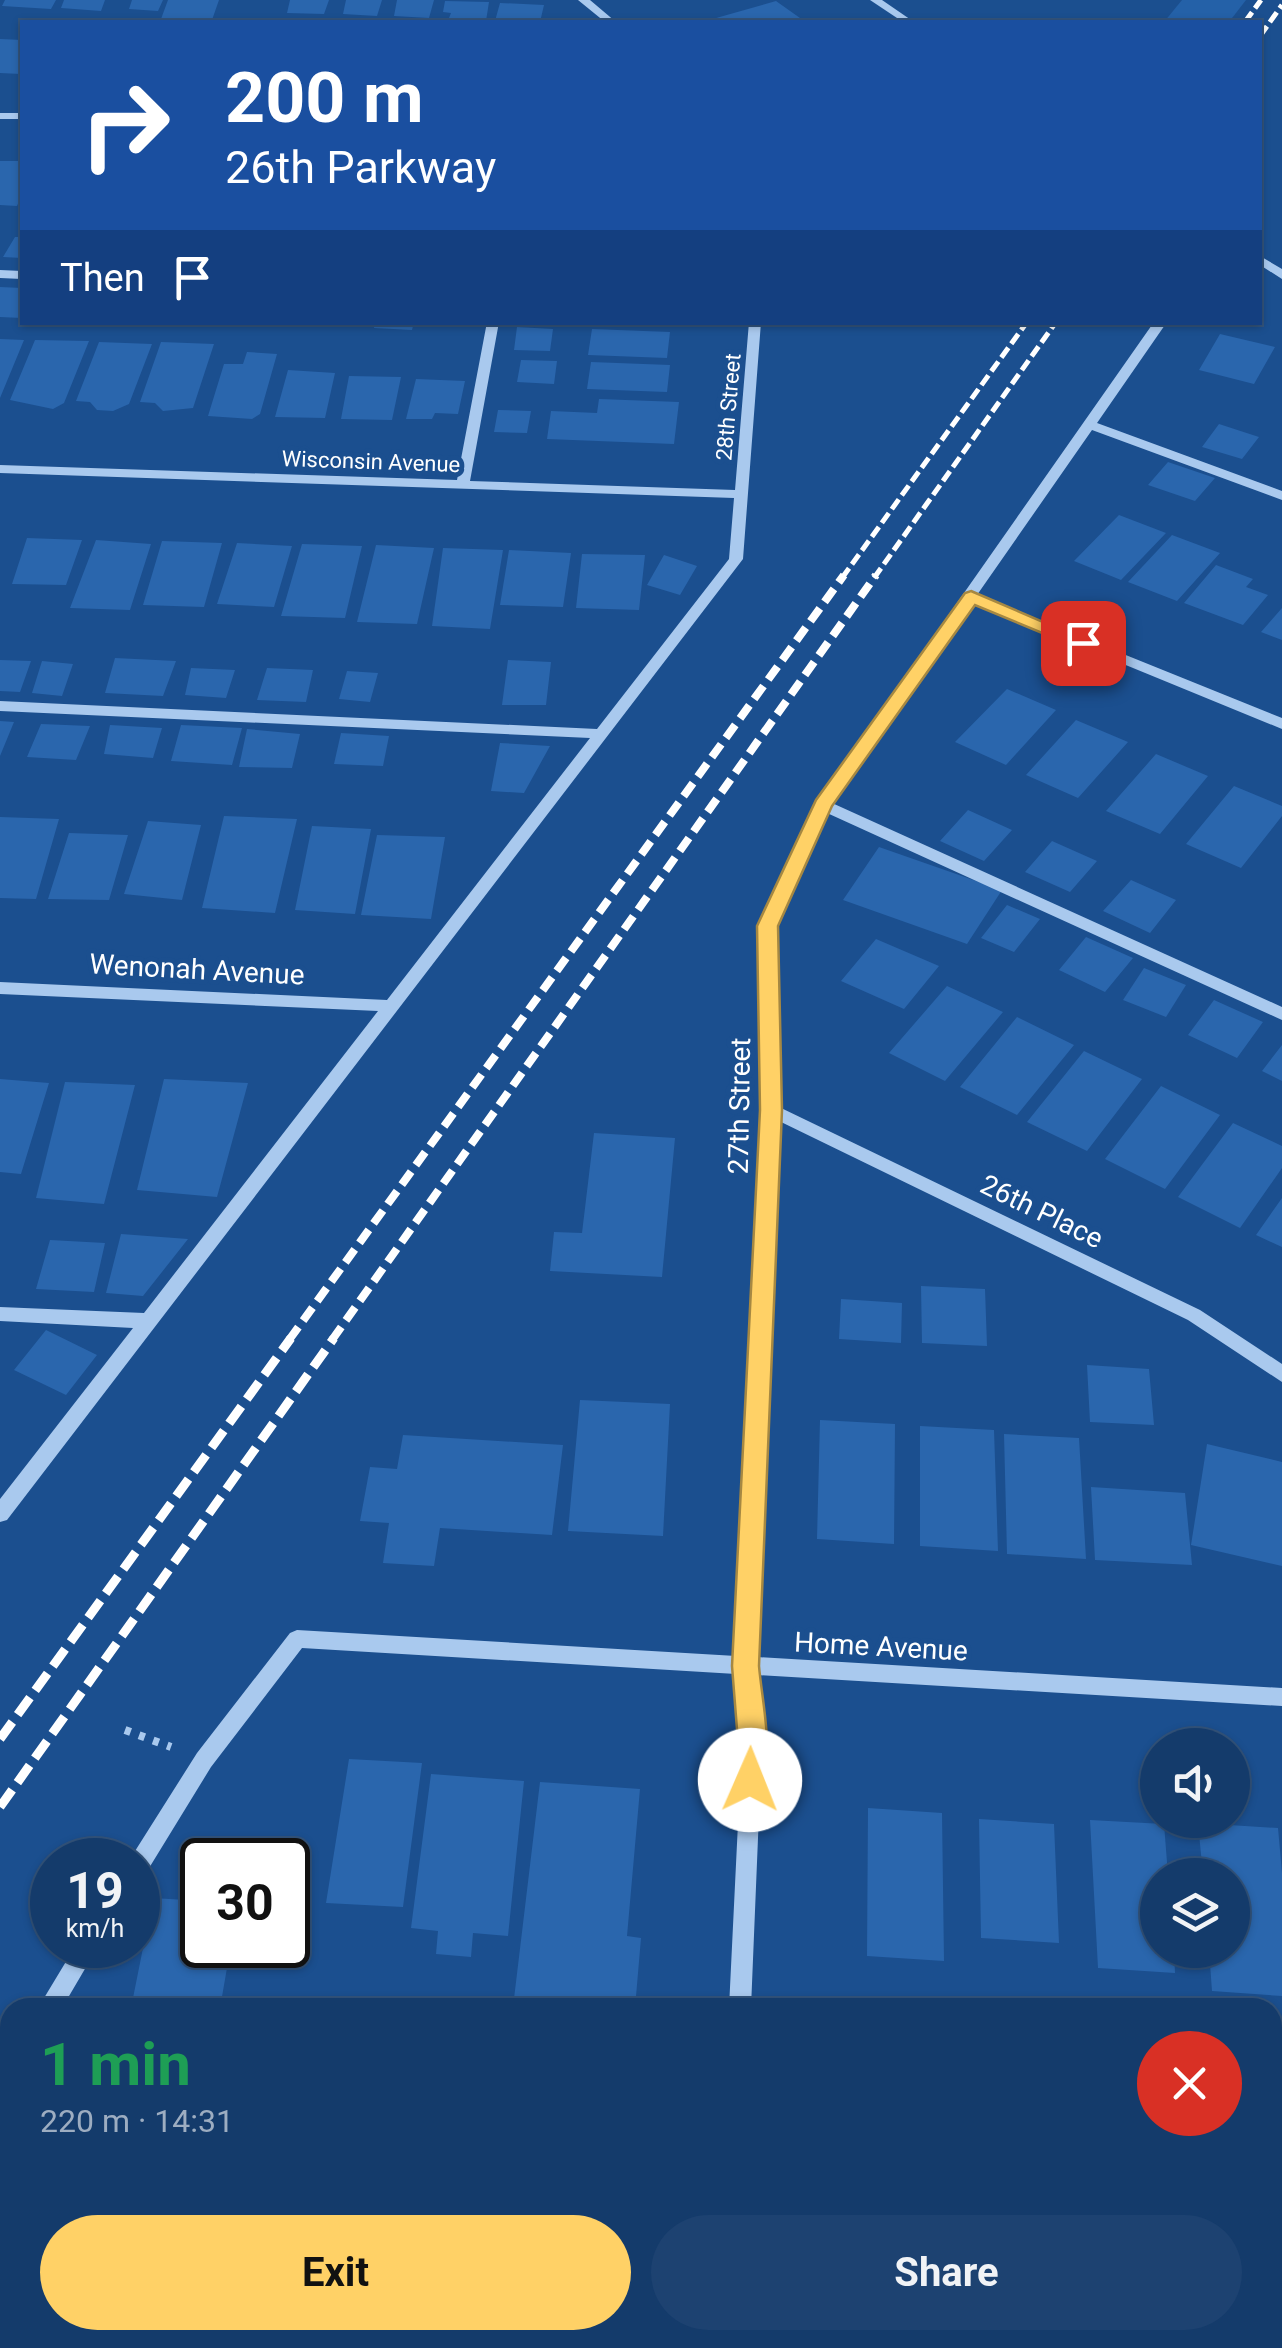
<!DOCTYPE html>
<html lang="en">
<head>
<meta charset="utf-8">
<style>
  body { margin:0; font-family:Roboto,sans-serif; background:#1d4271; color:#f1f3f6; height:100vh; display:flex; flex-direction:column; font-size:38px; white-space:nowrap }
  * { box-sizing:border-box; margin:0 }
  p { font-size:32px; color:#9dadc1 }
  .icon { flex:none; width:55px; height:55px; fill:none; stroke:currentColor; stroke-width:2; stroke-linecap:round; stroke-linejoin:round }
  .map { position:relative; flex:1; overflow:hidden }
  .sheet { position:absolute; left:0px; top:1998px; width:1282px; height:352px; display:flex; flex-direction:column; background:#143b6b; border-radius:30px 30px 0 0; box-shadow:0 2px 8px #0004,0 0 0 2px #33557e }
  .sheet>* { flex:none }
  .banner { position:absolute; left:20px; top:20px; width:1242px; height:305px; border-radius:0px; box-shadow:0 2px 8px #0004,0 0 0 2px #33557e; background:#1a4fa0; color:#fff; overflow:hidden }
  .fabs { position:absolute; left:1140px; top:1728px; display:grid; gap:20px }
  .fabs a { display:grid; place-items:center; width:110px; height:110px; border-radius:50%; background:#143b6b; box-shadow:0 2px 8px #0004,0 0 0 2px #33557e; font-size:50px }
  .speed { position:absolute; left:30px; top:1838px; display:flex; gap:20px; font-size:50px; font-weight:700; text-align:center }
  .speed>* { display:grid; place-content:center; width:130px; height:130px; border-radius:50%; background:#143b6b; box-shadow:0 2px 8px #0004,0 0 0 2px #33557e; line-height:1 }
  .speed small { font-size:25px; font-weight:400 }
  .speed .limit { border:5px solid #111; border-radius:15px; background:#fff; color:#111 }
  .pin { position:absolute; display:grid; place-items:center; width:85px; height:85px; color:#fff; margin:-42px; border-radius:20px; box-shadow:0 5px 15px #0006 }
  .me { position:absolute; width:110px; margin:-55px; rotate:1deg; stroke-linejoin:round; filter:drop-shadow(0 0 8px #0008) }
  .turn { display:flex; align-items:center; gap:35px; height:210px; padding:0 40px; font-size:45px }
  .turn .icon { width:130px; height:130px; stroke-width:2.5 }
  .turn b { display:block; font-size:70px; line-height:85px }
  .then { display:flex; align-items:center; height:95px; padding:0 40px; background:#0003; gap:20px; font-size:38px }
  .round { display:grid; place-items:center; flex:none; width:105px; height:105px; border-radius:52px; background:#1d4271 }
  .overview { display:flex; align-items:center; justify-content:space-between; height:170px; padding:0 40px }
  h1 { font-size:60px; font-weight:700; line-height:75px; color:#1e9e55 }
  .button { display:flex; gap:20px; margin-top:auto; padding:20px 40px }
  .button a { flex:1; height:115px; border-radius:60px; background:#ffd166; color:#111; font-size:40px; font-weight:700; line-height:115px; text-align:center }
  .button a+a { background:#1d4271; color:#f1f3f6 }
  .map>svg:first-child { display:block }
  .green { fill:#2461a8 }
  .building { fill:#2a66ad }
  .lines { fill:none; stroke-linecap:round; stroke-linejoin:round }
  .path { stroke:#a9c9ee; stroke-width:8; stroke-dasharray:6 9; stroke-linecap:butt }
  .minor { fill:#a9c9ee; fill-rule:evenodd }
  .rail-far2 { stroke:#fff; stroke-width:5; stroke-dasharray:12 5; stroke-linecap:butt }
  .rail-far1 { stroke:#fff; stroke-width:8; stroke-dasharray:16 8; stroke-linecap:butt }
  .rail { stroke:#fff; stroke-width:9; stroke-dasharray:21 9; stroke-linecap:butt }
  .route { fill:#ffd166; stroke:#a68842; stroke-width:2.5 }
  .labels { text-anchor:middle; stroke-width:10; stroke-linejoin:round; paint-order:stroke }
  .far-street-label { font-size:22px; fill:#fff; stroke:#1b4f8f }
  .street-label { font-size:28px; fill:#fff; stroke:#1b4f8f }
</style>
</head>
<body>
<div class="map">
<svg width="1282" height="2348" viewBox="0 0 1282 2348">
  <rect width="100%" height="100%" fill="#1b4f8f"/>
  <path class="green" d="M 1182,0 L 1246,0 L 1229,22 L 1164,22 Z"/>
  <path class="building" d="M 5,0 L 56,0 L 51,9 L 2,6 Z
    M 64,0 L 105,0 L 101,11 L 61,8 Z
    M 132,0 L 163,0 L 158,11 L 129,9 Z
    M 168,0 L 219,0 L 212,20 L 161,19 Z
    M 290,0 L 329,0 L 324,14 L 287,13 Z
    M 346,0 L 382,0 L 377,16 L 343,14 Z
    M 397,0 L 434,0 L 429,18 L 394,16 Z
    M 445,1 L 489,2 L 486,21 L 449,18 L 451,13 L 443,12 Z
    M 776,1 L 800,18 L 785,22 L 702,22 Z
    M 500,3 L 544,5 L 540,22 L 495,21 Z
    M 0,39 L 22,40 L 21,74 L 0,73 Z
    M 0,161 L 22,161 L 22,194 L 17,206 L 0,205 Z
    M 15,237 L 22,237 L 22,258 L 3,257 Z
    M 0,287 L 22,288 L 22,318 L 0,317 Z
    M 375,322 L 414,322 L 412,330 L 374,328 Z
    M 517,327 L 553,329 L 550,351 L 514,350 Z
    M 592,329 L 670,332 L 667,358 L 588,355 Z
    M 1220,334 L 1275,347 L 1254,384 L 1199,370 Z
    M 0,339 L 24,340 L 0,398 Z
    M 35,340 L 89,341 L 64,403 L 53,409 L 10,400 Z
    M 99,342 L 152,344 L 129,404 L 113,411 L 97,410 L 90,402 L 76,401 Z
    M 161,342 L 214,344 L 193,408 L 163,411 L 155,403 L 140,402 Z
    M 247,352 L 277,354 L 260,414 L 252,419 L 208,416 L 224,364 L 243,364 Z
    M 521,360 L 557,361 L 554,384 L 517,382 Z
    M 591,362 L 670,365 L 667,392 L 587,389 Z
    M 288,370 L 335,373 L 325,418 L 275,417 Z
    M 349,376 L 401,377 L 392,420 L 341,419 Z
    M 416,379 L 465,381 L 458,414 L 435,413 L 432,419 L 406,419 Z
    M 599,399 L 679,402 L 674,444 L 547,439 L 551,411 L 597,413 Z
    M 498,410 L 531,411 L 527,433 L 494,432 Z
    M 1219,424 L 1259,437 L 1242,459 L 1202,447 Z
    M 1168,462 L 1215,478 L 1195,501 L 1148,485 Z
    M 1119,515 L 1166,533 L 1121,580 L 1074,561 Z
    M 1172,535 L 1220,553 L 1177,601 L 1128,582 Z
    M 27,538 L 82,540 L 66,585 L 12,584 Z
    M 96,540 L 151,544 L 130,610 L 70,608 Z
    M 162,541 L 222,543 L 204,607 L 143,605 Z
    M 237,543 L 292,546 L 274,607 L 217,604 Z
    M 302,544 L 362,546 L 345,618 L 281,616 Z
    M 376,545 L 434,548 L 417,624 L 357,622 Z
    M 443,548 L 503,550 L 490,629 L 432,626 Z
    M 509,550 L 571,553 L 563,607 L 500,605 Z
    M 582,554 L 645,555 L 639,610 L 576,608 Z
    M 664,555 L 697,566 L 680,595 L 647,585 Z
    M 1216,565 L 1253,579 L 1246,587 L 1268,595 L 1243,625 L 1184,603 Z
    M 1282,608 L 1282,640 L 1261,632 Z
    M 115,658 L 176,661 L 163,696 L 105,693 Z
    M 0,660 L 31,661 L 20,692 L 0,691 Z
    M 508,660 L 551,662 L 546,705 L 502,705 Z
    M 42,661 L 73,664 L 62,696 L 32,693 Z
    M 191,668 L 235,670 L 226,698 L 185,695 Z
    M 267,668 L 313,670 L 306,702 L 257,700 Z
    M 347,671 L 378,673 L 370,702 L 339,699 Z
    M 1007,689 L 1056,710 L 1006,765 L 955,742 Z
    M 1076,720 L 1128,742 L 1078,798 L 1026,775 Z
    M 0,721 L 14,722 L 0,756 Z
    M 41,724 L 90,726 L 76,760 L 27,757 Z
    M 110,725 L 162,728 L 153,758 L 104,754 Z
    M 181,725 L 242,728 L 232,765 L 171,761 Z
    M 247,729 L 300,734 L 292,768 L 239,767 Z
    M 341,733 L 389,736 L 383,766 L 334,764 Z
    M 500,743 L 550,746 L 524,793 L 491,791 Z
    M 1156,754 L 1208,776 L 1160,834 L 1106,811 Z
    M 1234,786 L 1282,806 L 1282,816 L 1241,868 L 1186,844 Z
    M 968,810 L 1012,830 L 984,861 L 940,841 Z
    M 224,816 L 297,819 L 275,913 L 202,908 Z
    M 0,817 L 59,819 L 36,899 L 0,898 Z
    M 148,821 L 201,825 L 182,900 L 124,894 Z
    M 312,826 L 371,829 L 355,914 L 295,910 Z
    M 69,833 L 128,835 L 109,900 L 48,899 Z
    M 377,835 L 445,837 L 431,919 L 361,915 Z
    M 1052,841 L 1097,861 L 1070,892 L 1025,872 Z
    M 879,847 L 1002,890 L 967,944 L 843,900 Z
    M 1131,880 L 1176,900 L 1150,933 L 1103,911 Z
    M 1007,905 L 1040,919 L 1014,952 L 981,938 Z
    M 1086,937 L 1133,958 L 1105,992 L 1059,970 Z
    M 876,939 L 939,966 L 904,1009 L 841,981 Z
    M 1144,968 L 1186,985 L 1166,1017 L 1123,1000 Z
    M 947,986 L 1003,1012 L 945,1081 L 889,1053 Z
    M 1214,1000 L 1263,1022 L 1237,1058 L 1188,1035 Z
    M 1017,1017 L 1074,1045 L 1017,1115 L 960,1087 Z
    M 1282,1045 L 1282,1081 L 1262,1071 Z
    M 1084,1051 L 1142,1079 L 1087,1151 L 1027,1122 Z
    M 0,1079 L 49,1083 L 21,1174 L 0,1172 Z
    M 164,1079 L 248,1083 L 217,1197 L 137,1190 Z
    M 65,1082 L 135,1085 L 104,1204 L 36,1198 Z
    M 1161,1086 L 1220,1115 L 1165,1189 L 1105,1159 Z
    M 1233,1123 L 1282,1146 L 1282,1168 L 1240,1228 L 1178,1197 Z
    M 594,1133 L 675,1138 L 662,1277 L 550,1271 L 554,1232 L 582,1233 Z
    M 1282,1198 L 1282,1247 L 1256,1235 Z
    M 121,1234 L 188,1239 L 143,1296 L 106,1293 Z
    M 50,1240 L 105,1243 L 94,1292 L 36,1289 Z
    M 921,1286 L 985,1289 L 987,1346 L 922,1343 Z
    M 841,1299 L 902,1303 L 901,1343 L 839,1339 Z
    M 46,1330 L 97,1355 L 66,1395 L 14,1370 Z
    M 1087,1365 L 1149,1369 L 1154,1425 L 1090,1422 Z
    M 580,1400 L 670,1404 L 663,1536 L 568,1531 Z
    M 820,1420 L 895,1424 L 894,1544 L 817,1539 Z
    M 920,1426 L 994,1430 L 998,1551 L 920,1546 Z
    M 1004,1434 L 1079,1438 L 1086,1559 L 1007,1554 Z
    M 403,1435 L 563,1445 L 552,1535 L 440,1528 L 434,1566 L 383,1563 L 389,1523 L 360,1521 L 370,1467 L 397,1469 Z
    M 1207,1444 L 1282,1462 L 1282,1566 L 1191,1545 Z
    M 1091,1487 L 1185,1493 L 1192,1565 L 1095,1560 Z
    M 349,1759 L 422,1763 L 403,1907 L 326,1903 Z
    M 431,1774 L 524,1781 L 508,1936 L 473,1933 L 471,1957 L 436,1954 L 438,1931 L 411,1928 Z
    M 540,1782 L 640,1789 L 627,1936 L 641,1938 L 635,2008 L 513,2007 Z
    M 868,1808 L 942,1813 L 944,1961 L 867,1956 Z
    M 979,1819 L 1054,1824 L 1059,1943 L 981,1938 Z
    M 1090,1820 L 1164,1824 L 1168,1875 L 1158,1875 L 1158,1950 L 1174,1950 L 1175,1973 L 1098,1968 Z
    M 1198,1823 L 1278,1828 L 1282,1873 L 1282,1996 L 1212,1991 L 1209,1950 L 1232,1950 L 1232,1875 L 1203,1875 Z
    M 153,1898 L 202,1901 L 202,1945 L 231,1945 L 220,2008 L 131,2008 Z
    M 1272,2115 L 1282,2115 L 1282,2197 L 1272,2197 Z
    M 0,2192 L 10,2193 L 10,2277 L 5,2300 L 0,2300 Z
    M 1272,2269 L 1282,2270 L 1282,2348 L 1269,2348 Z
    M 849,2340 L 939,2340 L 939,2348 L 849,2348 Z
    M 1031,2340 L 1105,2340 L 1106,2348 L 1031,2348 Z
    M 1160,2340 L 1249,2340 L 1250,2348 L 1161,2348 Z"/>
  <g class="lines">
    <path class="path" d="M 125,1730 L 171,1747"/>
    <path class="minor" d="M 578,0 L 590,0 L 616,22 L 605,22 Z
      M 870,0 L 882,0 L 914,22 L 903,22 Z
      M 0,113 L 22,113 L 22,119 L 0,119 Z
      M 1260,256 L 1282,269 L 1282,279 L 1260,265 Z
      M 0,270 L 22,271 L 22,279 L 0,278 Z
      M 487,322 L 499,322 L 470,481 L 735,490 L 749,322 L 761,322 L 743,559 L 7,1520 L 0,1522 L 0,1499 L 133,1328 L 0,1321 L 0,1307 L 144,1313 L 378,1011 L 0,994 L 0,982 L 387,1000 L 590,738 L 0,711 L 0,701 L 597,729 L 729,559 L 734,498 L 0,473 L 0,465 L 457,480 Z
      M 1154,322 L 1167,322 L 1097,423 L 1282,491 L 1282,500 L 1092,430 L 977,595 L 1282,718 L 1282,729 L 972,602 L 832,803 L 1282,1007 L 1282,1020 L 827,813 L 775,926 L 779,1107 L 1200,1310 L 1282,1364 L 1282,1382 L 1188,1320 L 779,1121 L 757,1657 L 1282,1688 L 1282,1706 L 757,1675 L 762,1741 L 751,2008 L 729,2008 L 742,1741 L 736,1674 L 302,1648 L 211,1767 L 146,1873 L 138,1876 L 138,1860 L 130,1859 L 197,1753 L 290,1633 L 297,1630 L 736,1656 L 762,1110 L 759,926 L 818,801 Z
      M 76,1945 L 99,1945 L 62,2008 L 38,2008 Z
      M 10,2059 L 10,2091 L 0,2097 L 0,2065 Z
      M 0,2138 L 10,2138 L 10,2162 L 0,2162 Z
      M 1272,2225 L 1282,2225 L 1282,2249 L 1272,2249 Z
      M 714,2340 L 738,2340 L 738,2348 L 714,2348 Z"/>
    <path class="rail-far2" d="M 1245,22 L 1261,0
      M 1260,36 L 1282,5
      M 842,578 L 1027,322
      M 874,578 L 1056,322"/>
    <path class="rail-far1" d="M 289,1340 L 844,575
      M 332,1340 L 876,575"/>
    <path class="rail" d="M 0,1739 L 291,1338
      M 0,1807 L 334,1338"/>
  </g>
  <path class="route" d="M 971,591 L 1092,643 L 1083,649 L 1076,647 L 975,605 L 832,806 L 778,926 L 782,1110 L 759,1666 C 762,1702 775,1754 760,1788 L 750,1792 L 740,1788 L 736,1780 L 738,1742 L 732,1666 L 760,1110 L 757,926 L 816,800 L 965,593 Z"/>
  <g class="labels">
    <g class="far-street-label">
      <text transform="translate(728 407) rotate(-85)" y="8">28th Street</text>
      <text transform="translate(371 461) rotate(2)" y="8">Wisconsin Avenue</text>
    </g>
    <g class="street-label">
      <text transform="translate(197 969) rotate(3)" y="10">Wenonah Avenue</text>
      <text transform="translate(739 1106) rotate(-89)" y="10">27th Street</text>
      <text transform="translate(1042 1211) rotate(26)" y="10">26th Place</text>
      <text transform="translate(881 1646) rotate(3)" y="10">Home Avenue</text>
    </g>
  </g>
</svg>
<div class="fabs">
<a><svg class="icon" aria-label="sound" viewBox="0 0 24 24"><path d="M4 9h4l5-4v14l-5-4H4zM17 9q2 3 0 6"/></svg></a>
<a><svg class="icon" aria-label="layers" viewBox="0 0 24 24"><path d="M12 4l9 5-9 5-9-5zM3 14l9 5 9-5"/></svg></a>
</div>
<div class="speed"><div>19<small>km/h</small></div><div class="limit">30</div></div>
<div class="pin" style="left:1083px;top:643px;background:#d93025"><svg class="icon" aria-label="arrive" viewBox="0 0 24 24"><path d="M6 21V4h12l-3 4 3 4H6"/></svg></div>
<svg class="me" style="left:750px;top:1780px" viewBox="-20 -20 40 40"><circle r="19" fill="#fff"/><path d="M0-13L10 11 0 6-10 11z" fill="#ffd166"/></svg>
<div class="banner">
<div class="turn"><svg class="icon" aria-label="right" viewBox="0 0 24 24"><path d="M7 20v-9h11M14 6l5 5-5 5"/></svg><div><b>200 m</b>26th Parkway</div></div>
<div class="then">Then<svg class="icon" aria-label="arrive" viewBox="0 0 24 24"><path d="M6 21V4h12l-3 4 3 4H6"/></svg></div>
</div>
<section class="sheet">
<div class="overview"><div><h1>1 min</h1><p>220 m · 14:31</p></div><a class="round" style="background:#d93025;color:#fff"><svg class="icon" aria-label="close" viewBox="0 0 24 24"><path d="M6 6l12 12M18 6L6 18"/></svg></a></div>
<div class="button"><a>Exit</a><a>Share</a></div>
</section>
</div>
</body>
</html>
